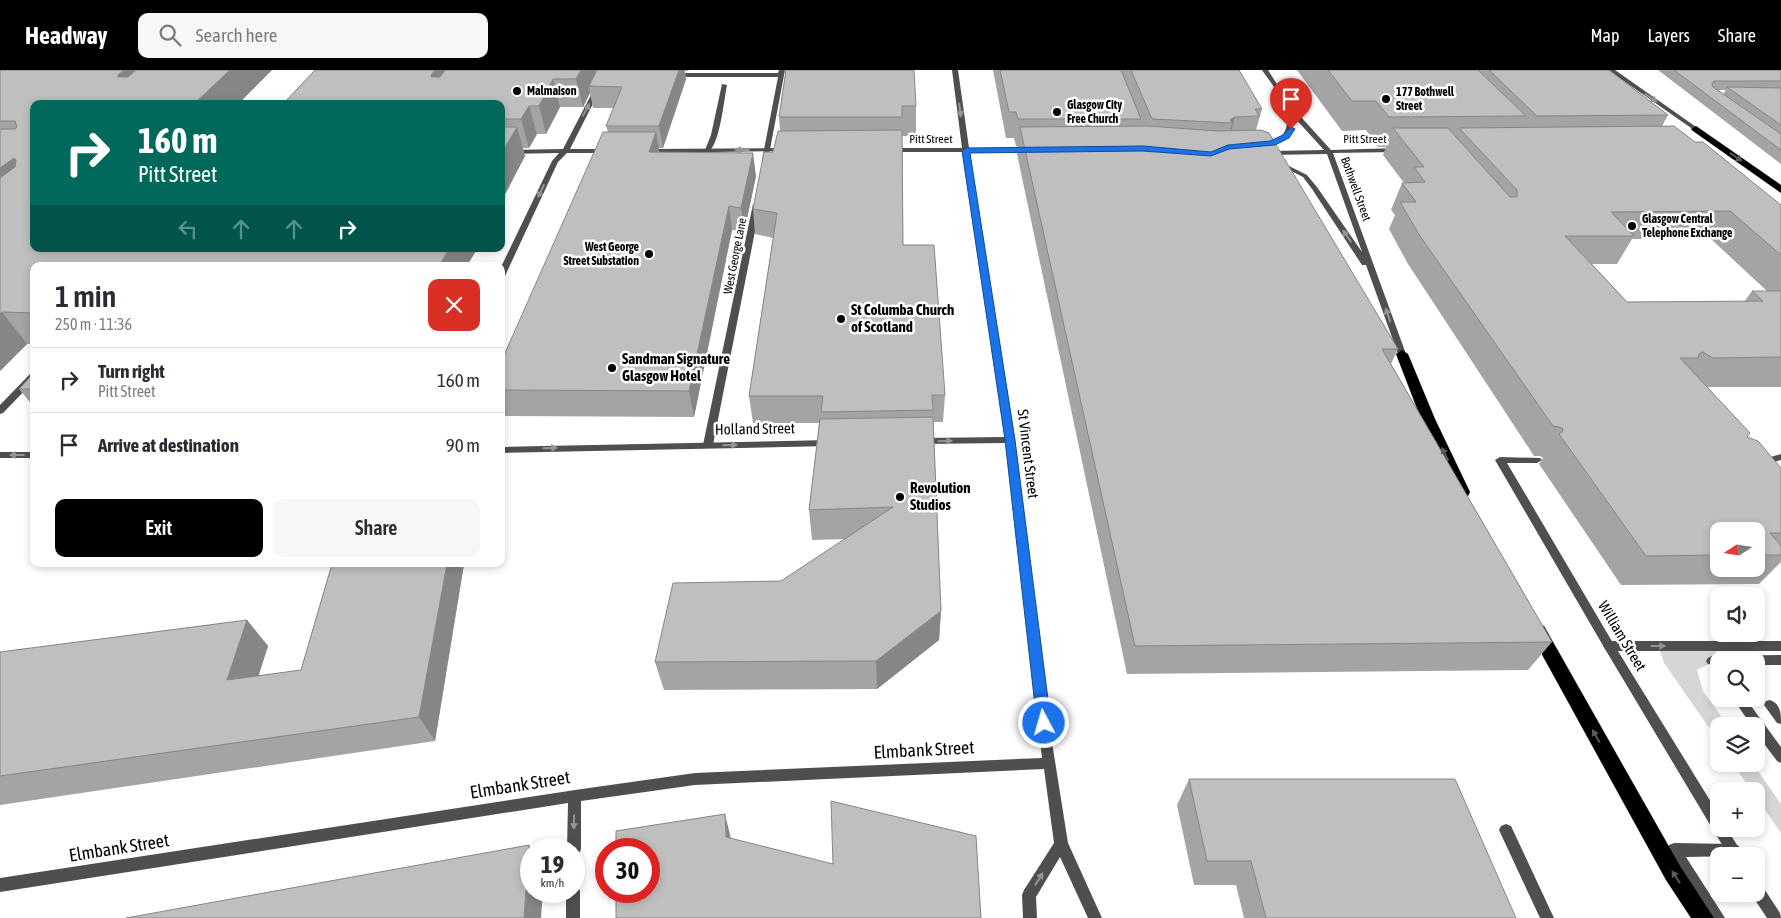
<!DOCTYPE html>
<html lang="en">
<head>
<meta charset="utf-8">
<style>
  body { margin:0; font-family:"Asap Condensed",sans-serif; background:#f7f7f7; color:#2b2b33; height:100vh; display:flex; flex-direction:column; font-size:19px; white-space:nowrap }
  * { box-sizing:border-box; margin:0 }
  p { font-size:16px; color:#7c7c81 }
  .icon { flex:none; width:28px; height:28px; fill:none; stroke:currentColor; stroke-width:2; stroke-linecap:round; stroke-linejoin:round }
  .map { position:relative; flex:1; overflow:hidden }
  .panel { position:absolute; left:30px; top:192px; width:475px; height:305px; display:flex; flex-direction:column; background:#fff; border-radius:10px; box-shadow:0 2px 8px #0003 }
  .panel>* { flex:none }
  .banner { position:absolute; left:30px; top:30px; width:475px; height:152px; border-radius:10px; box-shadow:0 2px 8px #0003; background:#00695c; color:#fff; overflow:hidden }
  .needle { width:32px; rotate:258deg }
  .fabs { position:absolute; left:1710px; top:452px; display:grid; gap:10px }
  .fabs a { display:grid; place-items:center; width:55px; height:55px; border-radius:10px; background:#fff; box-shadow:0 2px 8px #0003; font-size:25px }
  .speed { position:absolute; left:520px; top:768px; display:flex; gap:10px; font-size:25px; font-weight:700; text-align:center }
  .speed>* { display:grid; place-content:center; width:65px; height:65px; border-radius:50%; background:#fff; box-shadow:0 2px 8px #0003; line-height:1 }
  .speed small { font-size:12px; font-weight:400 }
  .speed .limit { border:8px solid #d22; background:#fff; color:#111 }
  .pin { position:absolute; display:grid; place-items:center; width:42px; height:42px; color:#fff; margin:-51px -21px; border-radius:50% 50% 50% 0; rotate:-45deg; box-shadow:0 0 5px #0007 }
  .pin .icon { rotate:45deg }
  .me { position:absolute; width:55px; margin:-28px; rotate:354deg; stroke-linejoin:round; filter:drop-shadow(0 0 4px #0008) }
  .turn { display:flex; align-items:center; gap:18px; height:105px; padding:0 25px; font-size:22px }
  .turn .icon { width:65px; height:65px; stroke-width:2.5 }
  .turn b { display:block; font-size:35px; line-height:42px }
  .lanes { display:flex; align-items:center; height:48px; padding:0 25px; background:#0003; justify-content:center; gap:25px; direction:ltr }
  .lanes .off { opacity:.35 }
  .round { display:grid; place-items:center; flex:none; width:52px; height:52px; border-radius:10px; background:#f7f7f7 }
  .head { display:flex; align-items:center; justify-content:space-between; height:85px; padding:0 25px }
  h1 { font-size:30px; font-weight:600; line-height:38px }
  .cta { display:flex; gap:10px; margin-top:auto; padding:10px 25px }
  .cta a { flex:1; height:58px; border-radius:10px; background:#000; color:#fff; font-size:20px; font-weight:600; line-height:58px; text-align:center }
  .cta a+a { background:#f7f7f7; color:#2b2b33 }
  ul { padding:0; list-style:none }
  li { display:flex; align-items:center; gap:15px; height:65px; padding:0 25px; border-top:1px solid #e1e1e2 }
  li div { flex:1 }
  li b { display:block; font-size:19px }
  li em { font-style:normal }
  header { display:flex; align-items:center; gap:30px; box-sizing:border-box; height:70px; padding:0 25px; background:#000; color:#fff }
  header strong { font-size:24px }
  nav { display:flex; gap:28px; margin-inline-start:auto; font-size:18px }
  .search { width:350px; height:45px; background:#f7f7f7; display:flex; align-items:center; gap:12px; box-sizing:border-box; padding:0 18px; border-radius:10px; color:#7c7c81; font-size:19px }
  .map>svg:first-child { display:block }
  .green { fill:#d6d6d6 }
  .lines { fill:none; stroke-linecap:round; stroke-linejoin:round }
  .motorway-casing { stroke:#dbdbdb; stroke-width:1 }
  .service { fill:#4f4f4f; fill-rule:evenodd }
  .minor { fill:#4f4f4f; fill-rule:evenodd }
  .motorway { fill:#000; fill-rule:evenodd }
  .wall { fill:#a4a4a4; fill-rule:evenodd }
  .shaded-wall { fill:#868686 }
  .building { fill:#bfbfbf; stroke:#868686 }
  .oneway { fill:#959595 }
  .oneway2 { fill:#595959 }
  .route { fill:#1a73e8; stroke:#114b97 }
  .poi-dot { fill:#000; stroke:#fff; stroke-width:2 }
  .labels { text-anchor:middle; stroke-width:5; stroke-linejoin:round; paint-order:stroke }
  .far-poi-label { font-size:12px; font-weight:bold; fill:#000; stroke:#fff; text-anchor:start }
  .far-street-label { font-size:12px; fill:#000; stroke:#fff }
  .poi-label { font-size:15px; font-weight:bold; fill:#000; stroke:#fff; text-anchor:start }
  .street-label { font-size:15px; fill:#000; stroke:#fff }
  .near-street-label { font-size:18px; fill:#000; stroke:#fff }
</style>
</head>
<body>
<header>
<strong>Headway</strong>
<div class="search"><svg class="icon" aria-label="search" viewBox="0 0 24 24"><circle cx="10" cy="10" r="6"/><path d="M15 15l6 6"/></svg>Search here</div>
<nav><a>Map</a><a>Layers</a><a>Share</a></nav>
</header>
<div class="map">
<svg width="1781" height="848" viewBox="0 0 1781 848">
  <rect width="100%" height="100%" fill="#fff"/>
  <path class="green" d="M 1659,578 L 1731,578 L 1716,581 L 1711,593 L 1697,600 L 1703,621 L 1728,656 L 1719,656 L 1719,672 L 1664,593 Z
    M 1733,694 L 1753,694 L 1781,734 L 1781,763 L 1756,727 L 1756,721 L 1752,721 Z"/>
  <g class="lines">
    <defs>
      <path id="motorway" d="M 1696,56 L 1781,115 L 1781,123 L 1693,61 L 1691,59 Z
        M 1402,280 L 1408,284 L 1435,349 L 1470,422 L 1468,426 L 1463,427 L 1458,426 L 1421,349 L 1396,284 Z
        M 1538,554 L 1544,556 L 1680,796 L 1714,848 L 1691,848 L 1666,810 L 1529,561 L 1532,556 Z"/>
    </defs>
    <use href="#motorway" class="motorway-casing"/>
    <path class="service" d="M 779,0 L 785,0 L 768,90 L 765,92 L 762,90 L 778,7 L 672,7 L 669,5 L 672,3 L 778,3 Z
      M 722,14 L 727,15 C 724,29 720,75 708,82 L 705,80 L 711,65 Z
      M 753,134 L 760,136 L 713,375 L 708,378 L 703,375 Z
      M 1609,571 L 1781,571 L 1781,581 L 1609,581 L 1605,579 L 1603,576 L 1605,573 Z
      M 1781,585 L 1781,595 L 1756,595 L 1756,591 L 1719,591 L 1719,596 L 1708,594 L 1706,591 L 1708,588 L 1712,586 Z
      M 1733,629 L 1746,629 L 1781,677 L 1781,693 L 1777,691 L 1756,663 L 1756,656 L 1752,656 Z
      M 1770,630 C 1781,634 1781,644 1781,654 L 1777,653 L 1764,635 L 1766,631 Z
      M 1506,754 L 1511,756 L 1554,848 L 1540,848 L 1499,760 L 1501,756 Z
      M 1674,773 L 1734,774 L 1739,776 L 1741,781 L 1737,786 L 1686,787 L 1725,848 L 1710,848 L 1669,785 L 1667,780 L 1669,775 Z"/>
    <path class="minor" d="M 604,0 L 610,0 L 570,79 L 608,79 L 611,81 L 608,83 L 567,83 L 558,92 L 505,206 L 501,208 L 501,197 L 552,91 L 559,83 L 501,84 L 501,80 L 563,79 Z
      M 952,0 L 958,0 L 969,78 L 1030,78 L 1033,80 L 1030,82 L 969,82 L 1015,370 L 1051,666 L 1068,773 L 1102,848 L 1088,848 L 1060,787 L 1036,827 L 1037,848 L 1023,848 L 1022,825 L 1024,820 L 1054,773 L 1044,699 L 695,715 L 581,731 L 581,779 L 579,784 L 574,786 L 574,779 L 567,779 L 568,733 L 0,822 L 0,808 L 575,720 L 695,703 L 1042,688 L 1006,373 L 922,374 L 917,371 L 922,368 L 1005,367 L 963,82 L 890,82 L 887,80 L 890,78 L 962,78 Z
      M 1262,0 L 1268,0 L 1291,36 L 1331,80 L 1397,78 L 1400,80 L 1397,82 L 1333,83 L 1406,284 L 1405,286 L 1399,286 L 1398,284 L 1366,195 L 1362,195 L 1312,119 L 1303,107 L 1276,93 L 1281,92 L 1307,105 L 1317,117 L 1362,182 L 1327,84 L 1267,85 L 1264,83 L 1267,81 L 1324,80 L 1293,46 C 1294,67 1282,77 1261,75 L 1261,73 C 1267,71 1274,71 1280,67 C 1288,61 1289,47 1286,37 C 1283,28 1268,9 1262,0 Z
      M 1608,0 L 1615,0 L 1699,59 L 1694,60 Z
      M 785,78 L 787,79 L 787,81 L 647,83 L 644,81 L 647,79 Z
      M 34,302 L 34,311 L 3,343 L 0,344 L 0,335 L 31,303 Z
      M 830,370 L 835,373 L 830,376 L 501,383 L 501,377 Z
      M 0,382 L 34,382 L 34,388 L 0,388 Z
      M 1781,384 L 1781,390 L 1760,396 L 1755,393 L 1757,391 Z
      M 1500,387 L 1540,388 L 1542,390 L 1537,393 L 1507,393 L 1613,573 L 1719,745 L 1719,759 L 1727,759 L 1744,786 L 1729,786 L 1715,763 L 1605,579 L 1495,390 Z
      M 1756,812 L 1761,814 L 1780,843 L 1781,848 L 1767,848 L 1751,824 L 1756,824 Z
      M 574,814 L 578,816 L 580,821 L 580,848 L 566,848 L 566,821 L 574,821 Z"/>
    <use href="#motorway" class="motorway"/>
  </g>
  <path class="wall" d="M 0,0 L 272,0 L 238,34 L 34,34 L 34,274 L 27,274 L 0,301 Z
    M 315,0 L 689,0 L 688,1 L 685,1 L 686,9 L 663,78 L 659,78 L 659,82 L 756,106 L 744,163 L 732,160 L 694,347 L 501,346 L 501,292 L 608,62 L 606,56 L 614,38 L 593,38 L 590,23 L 583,37 L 560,37 L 546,64 L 537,64 L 529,78 L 523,78 L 525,86 L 501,132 L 501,34 Z
    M 786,0 L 916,36 L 916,66 L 902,66 L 903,175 L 945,325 L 943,352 L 933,352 L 941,541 L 939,570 L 877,619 L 664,620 L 655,592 L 781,511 L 846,469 L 812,470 L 809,440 L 819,353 L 753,353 L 749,326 L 773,168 L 755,164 L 753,139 L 773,82 L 780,61 L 779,47 Z
    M 993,0 L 1239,0 L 1262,39 L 1256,60 L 1398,279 L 1391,294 L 1552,572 L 1528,600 L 1127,604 L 1017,84 L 1018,76 L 1016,76 L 1014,68 L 1006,68 Z
    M 1297,0 L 1609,0 L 1668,45 L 1662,56 L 1695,72 L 1781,135 L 1781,317 L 1707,317 L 1747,367 L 1781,398 L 1781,492 L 1759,514 L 1621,515 L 1539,394 L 1543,388 L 1540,386 L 1534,386 L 1408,194 L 1389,159 L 1395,145 L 1391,140 L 1402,113 L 1404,113 L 1383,85 L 1386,77 L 1378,77 L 1366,60 L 1342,61 ZM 1632,169 L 1711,169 L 1767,221 L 1752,221 L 1744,232 L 1627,232 L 1592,194 L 1617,194 ZM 1719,461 L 1756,461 L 1756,499 L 1719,499 Z
    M 1658,0 L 1781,0 L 1781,94 ZM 1718,20 L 1726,20 L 1723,24 Z
    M 34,303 L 34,337 L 19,319 Z
    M 332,494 L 464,494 L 435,671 L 0,735 L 0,582 L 247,550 L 268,576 L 258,606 L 301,600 Z
    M 1189,709 L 1516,848 L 1244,848 L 1236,815 L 1194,815 L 1177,735 Z"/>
  <path class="shaded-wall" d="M 124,0 L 172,0 L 134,33 L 118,7 L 118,5 Z
    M 230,0 L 272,0 L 238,34 L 194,34 Z
    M 435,0 L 463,0 L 440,33 L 431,7 L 431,5 Z
    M 581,0 L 595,0 L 597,9 L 589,16 L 590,23 L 583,37 L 576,9 Z
    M 679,0 L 684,0 L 686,9 L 663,78 L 659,56 Z
    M 553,9 L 560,37 L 546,64 L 539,36 Z
    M 529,36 L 537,64 L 529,78 L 521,49 Z
    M 1235,47 L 1228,73 L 1227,74 L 1232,53 L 1230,50 Z
    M 517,57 L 525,86 L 501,132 L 501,85 Z
    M 656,62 L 660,85 L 649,82 Z
    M 753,83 L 756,106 L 744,163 L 741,138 Z
    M 14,88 L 34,118 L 0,144 L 0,98 Z
    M 729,136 L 732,160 L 694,347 L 689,321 Z
    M 449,179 L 477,179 L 467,196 L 439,196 Z
    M 2,242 L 27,274 L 0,301 L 0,244 Z
    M 447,494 L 464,494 L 435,671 L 419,647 Z
    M 941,541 L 939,570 L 877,619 L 876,591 Z
    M 247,550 L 268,576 L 249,636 L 227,610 Z
    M 725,744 L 731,769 L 726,767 Z
    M 529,775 L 531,779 L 531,821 L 543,821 L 541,848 L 524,848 Z"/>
  <path class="building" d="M 0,0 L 124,0 L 118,5 L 118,7 L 128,7 L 136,0 L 230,0 L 194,34 L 34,34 L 34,179 L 449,179 L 439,196 L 34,196 L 34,243 L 2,242 L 0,244 L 0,108 L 15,97 L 16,90 L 14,88 L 0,98 L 0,59 L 15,59 L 17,57 L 15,51 L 0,51 Z
    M 315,0 L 435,0 L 431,5 L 431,7 L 440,7 L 445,0 L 581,0 L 576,9 L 553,9 L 539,36 L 529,36 L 521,49 L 501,49 L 501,34 L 283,34 Z
    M 597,0 L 679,0 L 659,56 L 606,56 L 622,17 L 589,16 Z
    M 786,0 L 914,0 L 916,36 L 902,36 L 902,47 L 779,47 Z
    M 1000,0 L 1121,0 L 1141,49 L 1018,49 L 1016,42 L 1009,42 Z
    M 1131,0 L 1239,0 L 1262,39 L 1255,39 L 1259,46 L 1235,47 L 1230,50 L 1232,53 L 1152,49 Z
    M 1328,0 L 1478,0 L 1526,46 L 1389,47 L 1376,31 L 1352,31 Z
    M 1489,0 L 1609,0 L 1668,45 L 1537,46 Z
    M 1674,0 L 1781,0 L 1781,11 L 1714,11 L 1712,14 L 1713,17 L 1781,64 L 1781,80 Z
    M 1727,17 L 1781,18 L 1781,55 Z
    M 1148,56 L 1217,61 L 1261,60 L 1269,63 L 1398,279 L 1382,279 L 1552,572 L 1135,576 L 1020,57 Z
    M 1674,56 L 1695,72 L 1703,72 L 1781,135 L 1781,185 L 1730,141 L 1611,142 L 1634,166 L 1565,166 L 1627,232 L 1763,231 L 1752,221 L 1781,221 L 1781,287 L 1713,288 L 1703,282 L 1699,284 L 1698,288 L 1680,288 L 1750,363 L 1747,367 L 1758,371 L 1781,398 L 1781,463 L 1770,463 L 1781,476 L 1781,485 L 1756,485 L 1756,461 L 1719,461 L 1719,485 L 1646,486 L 1559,364 L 1562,362 L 1563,359 L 1559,357 L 1553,356 L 1420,166 L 1400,132 L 1416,132 L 1402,113 L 1425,112 L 1414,97 L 1424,97 L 1393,58 L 1448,58 L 1510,127 L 1517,127 L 1517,120 L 1459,58 Z
    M 501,57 L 517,57 L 501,85 Z
    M 902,60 L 903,175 L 934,175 L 945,325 L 932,325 L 933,340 L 821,342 L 823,326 L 749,326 L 777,143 L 753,139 L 764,82 L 773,82 L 778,61 Z
    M 603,62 L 656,62 L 649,82 L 753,83 L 741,138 L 729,136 L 689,321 L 501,320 L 501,292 Z
    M 34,303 L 34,319 L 19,319 Z
    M 933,347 L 941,541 L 876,591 L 655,592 L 673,513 L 781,511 L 893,437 L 809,440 L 820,349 Z
    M 332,494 L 447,494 L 419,647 L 0,706 L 0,582 L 247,550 L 227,610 L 301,600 Z
    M 1189,709 L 1455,709 L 1516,848 L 1266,848 L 1251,791 L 1207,791 Z
    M 831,731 L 976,766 L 981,848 L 616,848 L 616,821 L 649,821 L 649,779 L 616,779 L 616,761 L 725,744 L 726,767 L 833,794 Z
    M 529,775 L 524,848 L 126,848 Z"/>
  <defs><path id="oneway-solid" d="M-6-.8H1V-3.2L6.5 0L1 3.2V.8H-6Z" transform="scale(1.25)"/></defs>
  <g class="oneway">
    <use href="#oneway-solid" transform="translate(1651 28) rotate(34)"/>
    <use href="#oneway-solid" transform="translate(586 40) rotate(-62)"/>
    <use href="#oneway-solid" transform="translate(960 40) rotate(83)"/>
    <use href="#oneway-solid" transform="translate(742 80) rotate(180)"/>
    <use href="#oneway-solid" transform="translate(541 121) rotate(115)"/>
    <use href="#oneway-solid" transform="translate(1347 166) rotate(-124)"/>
    <use href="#oneway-solid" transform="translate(1388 245) rotate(-109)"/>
    <use href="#oneway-solid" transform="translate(945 371) rotate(-1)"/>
    <use href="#oneway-solid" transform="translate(730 375) rotate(-1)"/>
    <use href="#oneway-solid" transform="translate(550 378) rotate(-2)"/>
    <use href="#oneway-solid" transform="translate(17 385) rotate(180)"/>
    <use href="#oneway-solid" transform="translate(1658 576)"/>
    <use href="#oneway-solid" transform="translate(574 752) rotate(91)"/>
    <use href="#oneway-solid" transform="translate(1039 809) rotate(-58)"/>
  </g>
  <g class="oneway2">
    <use href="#oneway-solid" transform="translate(1736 87) rotate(35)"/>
    <use href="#oneway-solid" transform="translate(1445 384) rotate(-116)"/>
    <use href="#oneway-solid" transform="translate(1596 666) rotate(-119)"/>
    <use href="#oneway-solid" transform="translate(1676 807) rotate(-123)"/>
  </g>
  <path class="route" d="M 1291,57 L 1295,59 L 1289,68 L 1275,75 L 1229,79 L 1211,86 L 1143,81 L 970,83 L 1015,370 L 1051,653 L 1049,657 L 1044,659 L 1039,657 L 1037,653 L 1005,370 L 962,81 L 966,78 L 1143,76 L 1211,82 L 1228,75 L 1270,71 L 1283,65 Z"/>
  <g class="poi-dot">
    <circle cx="517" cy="21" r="5"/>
    <circle cx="1386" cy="29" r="5"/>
    <circle cx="1057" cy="42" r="5"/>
    <circle cx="1632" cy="156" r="5"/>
    <circle cx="649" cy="184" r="5"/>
    <circle cx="841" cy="249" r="5"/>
    <circle cx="612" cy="298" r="5"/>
    <circle cx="900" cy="427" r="5"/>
  </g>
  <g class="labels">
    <g class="far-poi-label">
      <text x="527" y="25">Malmaison</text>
      <text x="1396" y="26">177 Bothwell<tspan x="1396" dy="14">Street</tspan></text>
      <text x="1067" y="39">Glasgow City<tspan x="1067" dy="14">Free Church</tspan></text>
      <text x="1642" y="153">Glasgow Central<tspan x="1642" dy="14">Telephone Exchange</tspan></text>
      <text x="639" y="181" text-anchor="end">West George<tspan x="639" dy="14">Street Substation</tspan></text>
    </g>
    <g class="far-street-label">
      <text x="931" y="73">Pitt Street</text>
      <text x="1365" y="73">Pitt Street</text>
      <text transform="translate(1356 119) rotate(70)" y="4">Bothwell Street</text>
      <text transform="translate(735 186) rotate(-79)" y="4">West George Lane</text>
    </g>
    <g class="poi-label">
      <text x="851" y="245">St Columba Church<tspan x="851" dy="17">of Scotland</tspan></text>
      <text x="622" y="294">Sandman Signature<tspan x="622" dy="17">Glasgow Hotel</tspan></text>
      <text x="910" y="423">Revolution<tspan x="910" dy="17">Studios</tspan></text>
    </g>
    <g class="street-label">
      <text transform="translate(755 359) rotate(-1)" y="5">Holland Street</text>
      <text transform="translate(1028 384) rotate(83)" y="5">St Vincent Street</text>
      <text transform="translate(1622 566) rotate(59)" y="5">William Street</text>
    </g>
    <g class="near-street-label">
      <text transform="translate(924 680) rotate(-3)" y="6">Elmbank Street</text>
      <text transform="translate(520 715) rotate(-9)" y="6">Elmbank Street</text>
      <text transform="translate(119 778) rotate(-9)" y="6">Elmbank Street</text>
    </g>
  </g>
</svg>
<div class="fabs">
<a><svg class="needle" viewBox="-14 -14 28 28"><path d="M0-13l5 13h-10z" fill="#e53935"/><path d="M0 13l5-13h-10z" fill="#7c7c81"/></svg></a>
<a><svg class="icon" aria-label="sound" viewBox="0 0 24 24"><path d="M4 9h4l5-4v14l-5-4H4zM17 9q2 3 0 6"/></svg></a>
<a><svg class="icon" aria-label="search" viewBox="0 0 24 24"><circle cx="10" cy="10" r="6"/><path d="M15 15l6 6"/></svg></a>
<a><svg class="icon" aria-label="layers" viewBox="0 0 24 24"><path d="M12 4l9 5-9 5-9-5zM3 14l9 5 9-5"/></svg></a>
<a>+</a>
<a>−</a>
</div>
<div class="speed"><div>19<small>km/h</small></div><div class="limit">30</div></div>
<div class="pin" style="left:1291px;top:59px;background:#d93025"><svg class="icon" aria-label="arrive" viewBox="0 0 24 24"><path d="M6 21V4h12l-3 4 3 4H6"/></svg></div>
<svg class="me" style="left:1044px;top:653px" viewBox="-20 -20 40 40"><circle r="17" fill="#1a73e8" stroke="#fff" stroke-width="3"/><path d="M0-11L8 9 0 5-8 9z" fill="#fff"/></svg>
<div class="banner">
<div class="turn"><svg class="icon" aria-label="right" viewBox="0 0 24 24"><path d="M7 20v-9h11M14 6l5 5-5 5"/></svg><div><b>160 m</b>Pitt Street</div></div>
<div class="lanes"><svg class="icon off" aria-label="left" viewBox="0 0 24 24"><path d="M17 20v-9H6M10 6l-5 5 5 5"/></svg><svg class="icon off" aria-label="ahead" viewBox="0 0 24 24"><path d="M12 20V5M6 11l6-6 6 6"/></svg><svg class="icon off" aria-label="ahead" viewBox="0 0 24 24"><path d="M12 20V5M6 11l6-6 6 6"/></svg><svg class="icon" aria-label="right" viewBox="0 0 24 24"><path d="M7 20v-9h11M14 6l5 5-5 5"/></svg></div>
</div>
<section class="panel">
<div class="head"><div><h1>1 min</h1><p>250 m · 11:36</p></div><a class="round" style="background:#d93025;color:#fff"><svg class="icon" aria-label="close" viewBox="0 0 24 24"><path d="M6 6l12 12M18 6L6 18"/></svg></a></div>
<ul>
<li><svg class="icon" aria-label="right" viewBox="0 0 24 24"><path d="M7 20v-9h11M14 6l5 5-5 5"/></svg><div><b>Turn right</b><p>Pitt Street</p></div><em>160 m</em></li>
<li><svg class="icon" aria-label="arrive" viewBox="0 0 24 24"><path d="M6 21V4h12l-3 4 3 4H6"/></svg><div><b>Arrive at destination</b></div><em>90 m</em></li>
</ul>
<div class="cta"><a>Exit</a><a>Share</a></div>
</section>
</div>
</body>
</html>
